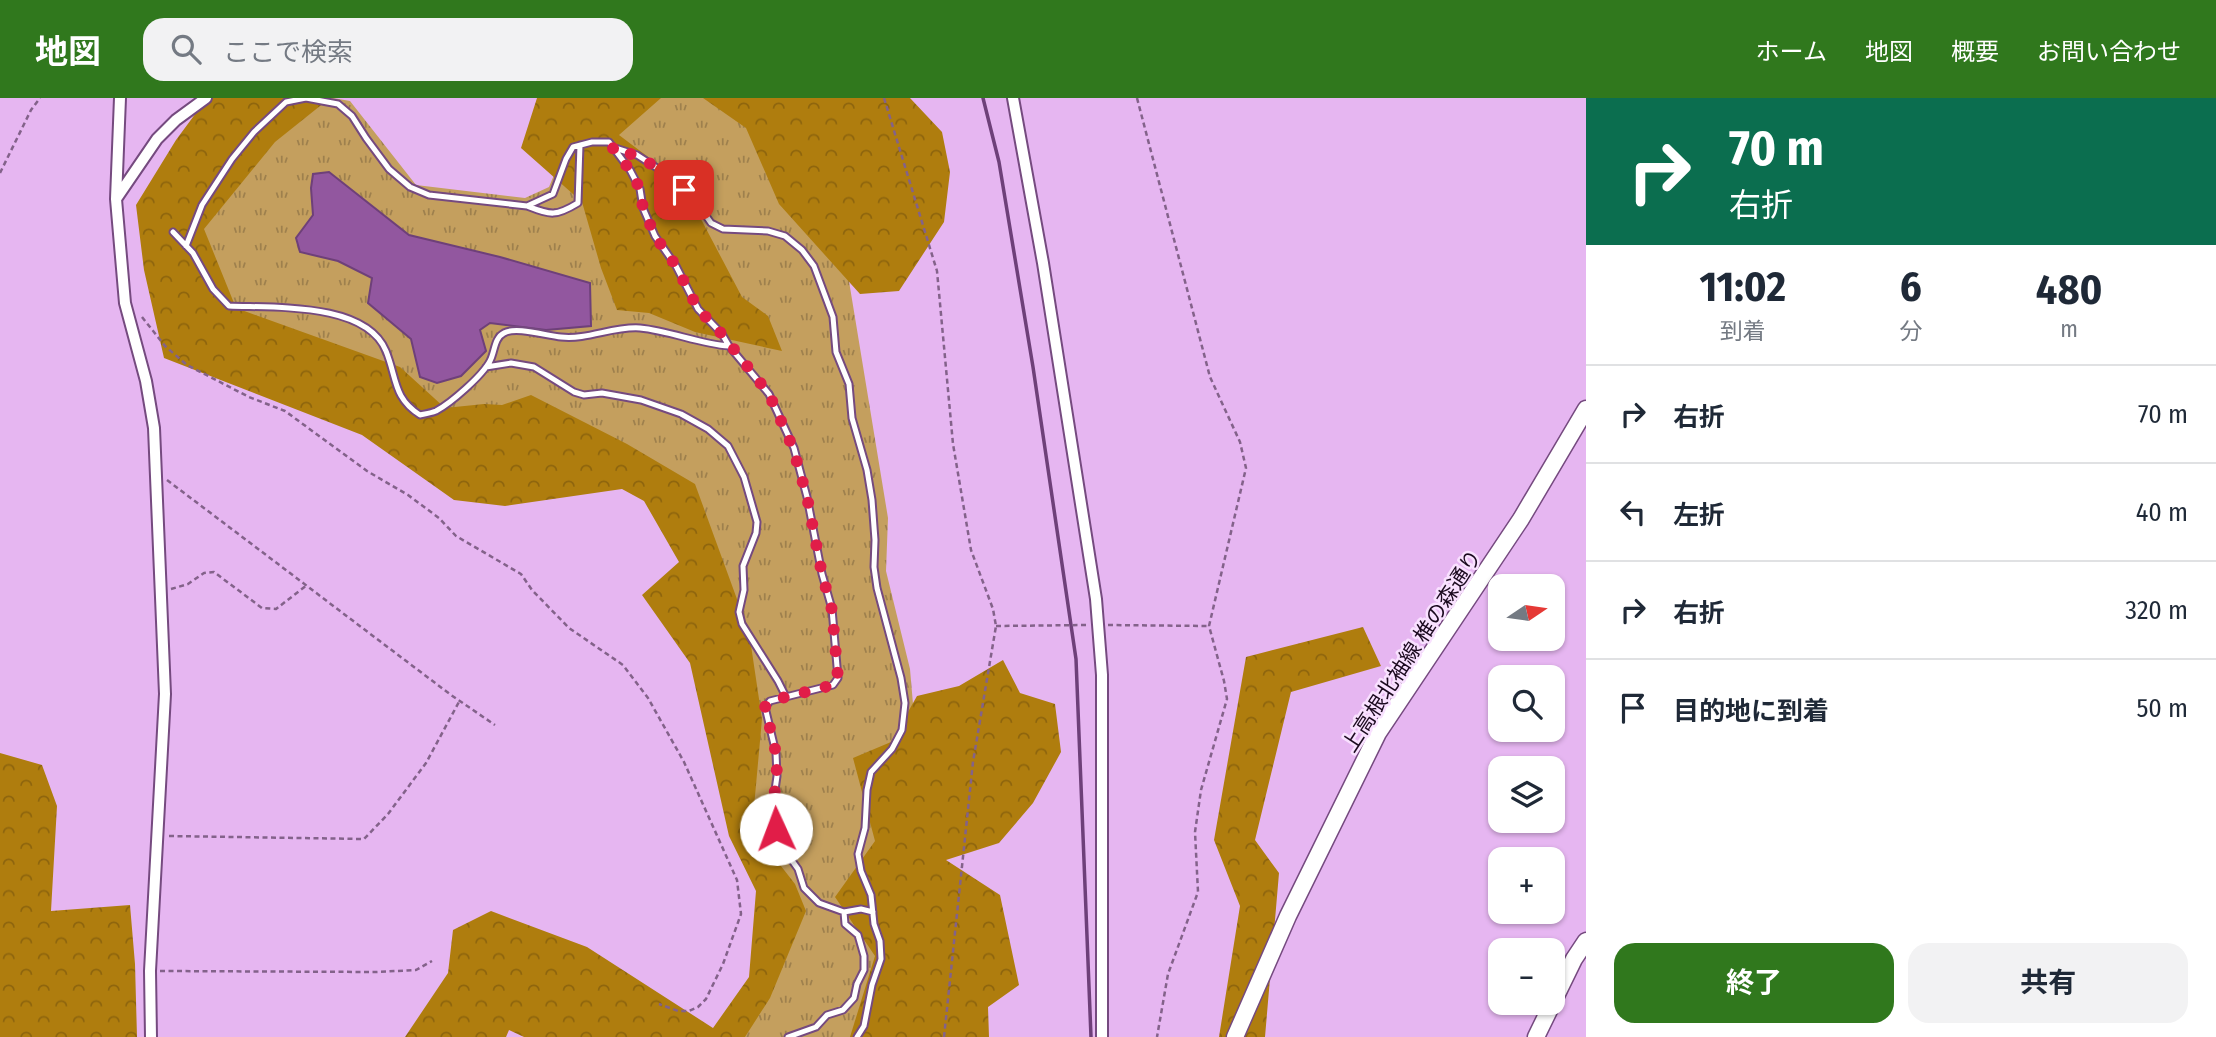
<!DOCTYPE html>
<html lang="ja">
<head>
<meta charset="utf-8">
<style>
  body { margin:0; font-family:"Fira Sans Condensed","Noto Sans JP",sans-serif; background:#f2f2f3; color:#1f2937; height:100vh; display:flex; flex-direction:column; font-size:26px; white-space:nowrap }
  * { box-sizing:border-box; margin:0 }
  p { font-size:23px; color:#747a83 }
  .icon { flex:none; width:38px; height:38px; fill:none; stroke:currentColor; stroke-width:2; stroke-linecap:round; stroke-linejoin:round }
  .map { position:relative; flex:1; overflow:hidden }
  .details { display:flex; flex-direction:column; background:#fff; width:630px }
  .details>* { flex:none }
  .top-card { background:#0b6e4f; color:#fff; overflow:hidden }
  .needle { width:46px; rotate:77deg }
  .buttons { position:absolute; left:1488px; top:476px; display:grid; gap:14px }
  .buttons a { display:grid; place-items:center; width:77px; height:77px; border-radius:14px; background:#fff; box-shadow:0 2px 5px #0004; font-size:35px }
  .pin { position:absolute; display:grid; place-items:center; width:60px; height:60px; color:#fff; margin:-30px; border-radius:14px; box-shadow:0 4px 10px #0006 }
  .me { position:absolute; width:77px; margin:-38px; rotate:358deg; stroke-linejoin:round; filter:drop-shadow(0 0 5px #0008) }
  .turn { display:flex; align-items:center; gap:24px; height:147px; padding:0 28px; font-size:32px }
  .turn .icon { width:91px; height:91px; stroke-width:2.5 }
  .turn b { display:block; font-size:49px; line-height:60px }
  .eta { display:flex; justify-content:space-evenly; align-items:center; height:119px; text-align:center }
  .eta b { font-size:42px; font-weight:700; line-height:49px }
  .primary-button { display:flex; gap:14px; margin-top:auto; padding:14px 28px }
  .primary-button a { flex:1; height:80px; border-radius:21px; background:#30781d; color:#fff; font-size:28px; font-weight:700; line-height:80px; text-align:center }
  .primary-button a+a { background:#f2f2f3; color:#1f2937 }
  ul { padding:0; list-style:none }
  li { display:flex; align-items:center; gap:21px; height:98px; padding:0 28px; border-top:2px solid #e0e1e3 }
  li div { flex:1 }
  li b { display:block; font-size:26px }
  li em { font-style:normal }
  header { display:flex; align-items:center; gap:42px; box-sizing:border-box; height:98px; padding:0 35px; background:#30781d; color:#fff }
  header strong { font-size:33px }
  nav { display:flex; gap:38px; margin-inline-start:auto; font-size:24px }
  .search { width:490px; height:63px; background:#f2f2f3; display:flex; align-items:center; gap:18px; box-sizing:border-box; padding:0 24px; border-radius:21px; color:#747a83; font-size:26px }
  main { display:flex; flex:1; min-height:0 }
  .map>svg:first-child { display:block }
  .grass { fill:url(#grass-tufts) }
  .forest { fill:url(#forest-crowns) }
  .water { fill:#92579f; stroke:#6e4079; stroke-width:2 }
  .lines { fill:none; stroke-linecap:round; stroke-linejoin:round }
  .stream { stroke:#6e4079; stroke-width:3.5 }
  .lane-casing { stroke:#754a7f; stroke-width:9 }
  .street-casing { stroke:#754a7f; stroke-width:14 }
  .secondary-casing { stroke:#754a7f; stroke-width:19 }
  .path { stroke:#83628a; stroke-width:2.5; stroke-dasharray:5 3.5; stroke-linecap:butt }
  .lane { stroke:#fff; stroke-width:5 }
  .street { stroke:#fff; stroke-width:10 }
  .secondary { stroke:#fff; stroke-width:16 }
  .route { stroke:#e11d48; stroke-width:12; stroke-dasharray:0 21.6 }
  .labels { text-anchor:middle; stroke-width:5; stroke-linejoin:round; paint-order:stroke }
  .street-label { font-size:21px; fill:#1b0a1f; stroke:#f9e1ff }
</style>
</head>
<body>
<header>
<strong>地図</strong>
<div class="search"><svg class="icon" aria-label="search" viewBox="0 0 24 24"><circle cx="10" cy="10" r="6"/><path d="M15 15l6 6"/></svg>ここで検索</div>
<nav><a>ホーム</a><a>地図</a><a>概要</a><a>お問い合わせ</a></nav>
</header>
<main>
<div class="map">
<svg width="1586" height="939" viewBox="0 0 1586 939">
  <defs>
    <pattern id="grass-tufts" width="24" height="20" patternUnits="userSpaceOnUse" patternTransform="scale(1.75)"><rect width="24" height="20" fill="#c49f5e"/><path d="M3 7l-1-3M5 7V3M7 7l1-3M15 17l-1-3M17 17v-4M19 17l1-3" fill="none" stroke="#9e804d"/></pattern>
    <pattern id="forest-crowns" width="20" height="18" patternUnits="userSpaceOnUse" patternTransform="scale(1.75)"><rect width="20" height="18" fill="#af7d0e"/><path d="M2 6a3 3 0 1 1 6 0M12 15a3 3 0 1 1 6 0" fill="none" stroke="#8e650d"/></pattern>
  </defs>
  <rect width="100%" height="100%" fill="#e6b6f1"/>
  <path class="grass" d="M 282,0 L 333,0 L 350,3 L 416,87 L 525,100 L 549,89 L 569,41 L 654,0 L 713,0 L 751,29 L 847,171 L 888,420 L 886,473 L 910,571 L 919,676 L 902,939 L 722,939 L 765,877 L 777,800 L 736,714 L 670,400 L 483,336 L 204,213 L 170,136 Z"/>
  <path class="forest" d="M 207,0 L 330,0 L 275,44 L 204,131 L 236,210 L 400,269 L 445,310 L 484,306 L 502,307 L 531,297 L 627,346 L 695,386 L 749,534 L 762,621 L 752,731 L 795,786 L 806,813 L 770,900 L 745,939 L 524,939 L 509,932 L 506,939 L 405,939 L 448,875 L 453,832 L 491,813 L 587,849 L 713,930 L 749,879 L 756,793 L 729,738 L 690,565 L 642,497 L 679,464 L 644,403 L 622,391 L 505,408 L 454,402 L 362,337 L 164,260 L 144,172 L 136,107 L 176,42 Z
    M 537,0 L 661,0 L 619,37 L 676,80 L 702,123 L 742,199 L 768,218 L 782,253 L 695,234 L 649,215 L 617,212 L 601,170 L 582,104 L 521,50 Z
    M 703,0 L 910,0 L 942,34 L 950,74 L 944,124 L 899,193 L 860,196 L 779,106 L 746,30 Z
    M 1363,529 L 1381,568 L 1291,594 L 1255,742 L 1279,775 L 1265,939 L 1219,939 L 1240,808 L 1214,742 L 1246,559 Z
    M 1003,562 L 1020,595 L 1055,606 L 1061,654 L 1033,705 L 999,745 L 946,762 L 1000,797 L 1019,887 L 988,909 L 989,939 L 850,939 L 875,858 L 835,799 L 875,743 L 853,660 L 891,644 L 917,598 L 959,588 Z
    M 0,655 L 42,667 L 57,708 L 51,813 L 130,807 L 135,866 L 137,939 L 0,939 Z"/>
  <path class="water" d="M 329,74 L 409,137 L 500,159 L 590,185 L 591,228 L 546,232 L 490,225 L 480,232 L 486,253 L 461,278 L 437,285 L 420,279 L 411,241 L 368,205 L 372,180 L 338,163 L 300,154 L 296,140 L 313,117 L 311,90 L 313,76 Z"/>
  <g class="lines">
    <path class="stream" d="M 983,0 L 999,64 L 1033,269 L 1076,561 L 1091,939"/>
    <defs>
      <path id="lane" d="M 612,49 L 637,57 L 671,79 L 697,105 L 711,125 L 723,131 L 768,133 L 785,138 L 802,152 L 814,168 L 833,219 L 836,254 L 849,286 L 852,320 L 867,372 L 872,402 L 875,442 L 874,469 L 877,490 L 901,580 L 905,605 L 902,632 L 892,651 L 871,674 L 867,692 L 865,730 L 858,756 L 861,773 L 871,797 L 874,826 L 880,843 L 881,861 L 872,887 L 864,928 L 857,939
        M 527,108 C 551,117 555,119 578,105 L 580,47
        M 173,134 L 193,155 L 213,191 L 229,208 C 274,210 366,204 386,253 C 397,280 393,300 420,317 C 425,316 431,315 436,313 C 451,305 482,278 490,263 C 495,254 494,240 504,235 C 516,228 547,238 561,239 C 588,242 613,228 640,230 C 671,233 699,246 729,248 L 769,296 L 794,350 L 807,399 L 822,476 L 832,511 L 838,580 L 833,587 L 770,603 L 765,609 L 776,655 L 777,678 L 773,706 L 776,731 L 783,750 L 798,771 L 804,790 L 819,805 L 844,814 L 845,826 L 858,837 L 864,858 L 864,872 L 857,886 L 854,900 L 843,912 L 827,917 L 816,929 L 788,939
        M 186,148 L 202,107 L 232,61 L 254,34 L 286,4 L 306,0 L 338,6 L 352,18 L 366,40 L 389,71 L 410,89 L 429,97 L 527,108 L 553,96 L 566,61 L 573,49 L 592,44 L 609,44 L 630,72 L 640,91 L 643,110 L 655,138 L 676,168 L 698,211 L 722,236 L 729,248
        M 486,269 L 511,265 L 534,269 L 574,294 L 584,297 L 602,295 L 641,302 L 681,316 L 708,331 L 728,348 L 744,379 L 757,424 L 756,435 L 743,468 L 744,492 L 739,514 L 742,526 L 778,583 L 786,599
        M 844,814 L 861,811 L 873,814"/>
      <path id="street" d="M 120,0 L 116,101 L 125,205 L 146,283 L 154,330 L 165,596 L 150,873 L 151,939
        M 1013,0 L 1043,165 L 1096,501 L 1102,577 L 1102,939
        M 116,101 L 157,41 L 176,22 L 206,0"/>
      <path id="secondary" d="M 1235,939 L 1288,818 L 1378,635 L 1521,421 L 1586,311
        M 1536,939 L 1574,861 L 1586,843"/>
    </defs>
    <use href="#lane" class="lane-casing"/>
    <use href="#street" class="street-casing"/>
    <use href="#secondary" class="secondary-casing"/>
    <path class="path" d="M 884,0 L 937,173 L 953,346 L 971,452 L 993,511 L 996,528 L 973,664 L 944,939
      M 1137,0 L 1210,279 L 1240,344 L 1246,370 L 1209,528 L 1224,583 L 1227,601 L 1201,692 L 1195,734 L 1198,794 L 1168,876 L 1157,939
      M 0,75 L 31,12 L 40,0
      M 142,219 L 165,248 L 187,267 L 249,299 L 285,313 L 367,373 L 408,397 L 439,420 L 456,438 L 521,476 L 532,492 L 569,530 L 623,567 L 648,600 L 684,664 L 737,782 L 741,816 L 723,866 L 706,901 L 698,909 L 689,913 L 678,913 L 659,906
      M 167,382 L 451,597 L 495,627
      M 171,491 L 188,486 L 204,475 L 214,474 L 262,510 L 276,511 L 307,487
      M 1108,527 L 1209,528
      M 996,528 L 1087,527
      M 169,738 L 364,741 L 388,716 L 426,665 L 460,602
      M 160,873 L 376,874 L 416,872 L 432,863"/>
    <use href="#lane" class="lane"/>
    <use href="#street" class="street"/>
    <use href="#secondary" class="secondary"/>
  </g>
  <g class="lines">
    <path class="route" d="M 684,92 C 663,71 640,58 612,49 L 630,72 L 640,91 L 643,110 L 655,138 L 676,168 L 698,211 L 722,236 L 769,296 L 793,350 L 807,399 L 822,476 L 832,512 L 838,580 L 833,587 L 770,603 L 765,609 L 776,655 L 777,678 L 773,706 L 776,731"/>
  </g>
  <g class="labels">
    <g class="street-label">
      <text transform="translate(1412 553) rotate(-57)" y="7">上高根北袖線 椎の森通り</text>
    </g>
  </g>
</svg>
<div class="buttons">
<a><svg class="needle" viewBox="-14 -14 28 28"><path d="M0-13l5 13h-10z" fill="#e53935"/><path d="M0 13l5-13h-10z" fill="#747a83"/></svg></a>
<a><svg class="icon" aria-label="search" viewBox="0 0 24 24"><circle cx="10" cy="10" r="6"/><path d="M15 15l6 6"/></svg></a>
<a><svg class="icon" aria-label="layers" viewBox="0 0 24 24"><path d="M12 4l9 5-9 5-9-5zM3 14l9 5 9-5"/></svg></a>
<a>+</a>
<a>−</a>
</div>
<div class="pin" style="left:684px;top:92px;background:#d93025"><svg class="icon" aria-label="arrive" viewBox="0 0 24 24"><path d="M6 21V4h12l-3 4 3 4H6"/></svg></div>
<svg class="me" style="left:776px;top:731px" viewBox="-20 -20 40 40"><circle r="19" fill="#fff"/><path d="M0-13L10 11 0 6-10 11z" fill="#e11d48"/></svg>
</div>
<section class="details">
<div class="top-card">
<div class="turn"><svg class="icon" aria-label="right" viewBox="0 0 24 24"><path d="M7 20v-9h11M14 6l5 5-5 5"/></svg><div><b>70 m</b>右折</div></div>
</div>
<div class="eta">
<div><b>11:02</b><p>到着</p></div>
<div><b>6</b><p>分</p></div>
<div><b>480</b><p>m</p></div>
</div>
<ul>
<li><svg class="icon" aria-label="right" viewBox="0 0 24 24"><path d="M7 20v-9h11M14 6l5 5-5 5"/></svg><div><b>右折</b></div><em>70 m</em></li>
<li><svg class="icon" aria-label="left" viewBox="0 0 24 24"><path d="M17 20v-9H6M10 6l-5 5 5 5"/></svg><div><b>左折</b></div><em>40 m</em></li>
<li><svg class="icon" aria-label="right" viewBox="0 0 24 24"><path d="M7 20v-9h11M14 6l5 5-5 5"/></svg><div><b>右折</b></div><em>320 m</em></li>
<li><svg class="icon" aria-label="arrive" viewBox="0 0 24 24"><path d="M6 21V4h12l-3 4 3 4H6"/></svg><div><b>目的地に到着</b></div><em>50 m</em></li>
</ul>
<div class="primary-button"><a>終了</a><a>共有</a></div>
</section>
</main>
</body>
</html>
